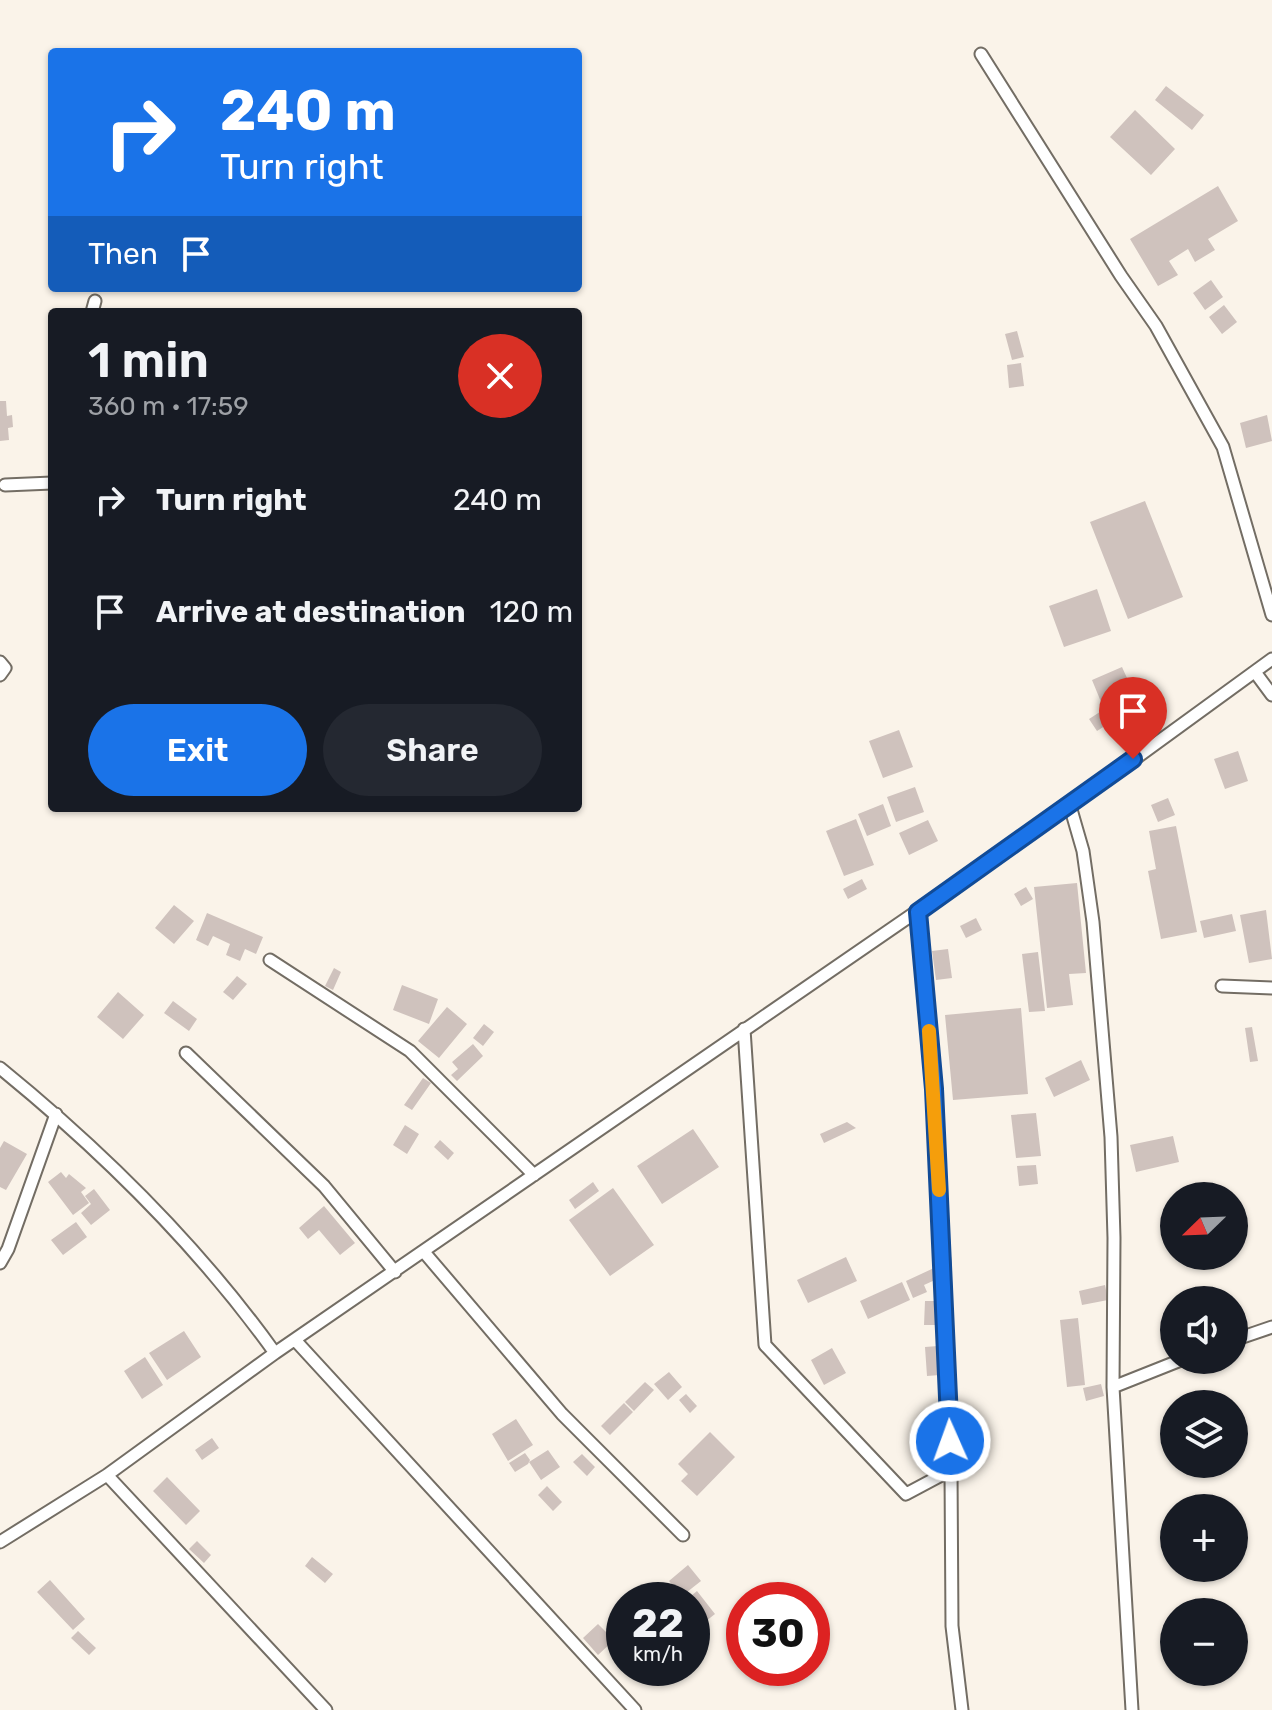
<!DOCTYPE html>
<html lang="en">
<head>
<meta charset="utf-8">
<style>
  body { margin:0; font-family:Rubik,sans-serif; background:#242831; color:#f1f3f6; height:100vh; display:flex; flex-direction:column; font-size:30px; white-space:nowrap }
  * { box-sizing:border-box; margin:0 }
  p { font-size:26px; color:#9ea1a6 }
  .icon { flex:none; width:44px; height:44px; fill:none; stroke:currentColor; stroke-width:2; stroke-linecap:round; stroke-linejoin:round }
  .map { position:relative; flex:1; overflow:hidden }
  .sheet { position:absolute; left:48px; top:308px; width:534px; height:504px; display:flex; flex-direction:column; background:#171b24; border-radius:8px; box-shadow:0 2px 6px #0004 }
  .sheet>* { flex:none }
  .guide { position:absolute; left:48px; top:48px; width:534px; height:244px; border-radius:8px; box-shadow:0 2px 6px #0004; background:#1a73e8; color:#fff; overflow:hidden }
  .needle { width:52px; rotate:247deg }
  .tools { position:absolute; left:1160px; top:1182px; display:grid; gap:16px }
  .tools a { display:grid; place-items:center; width:88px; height:88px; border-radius:50%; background:#171b24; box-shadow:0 2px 6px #0004; font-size:40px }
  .speed { position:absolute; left:606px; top:1582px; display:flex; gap:16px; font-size:40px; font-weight:700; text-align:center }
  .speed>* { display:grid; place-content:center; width:104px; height:104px; border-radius:50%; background:#171b24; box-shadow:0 2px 6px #0004; line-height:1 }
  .speed small { font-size:20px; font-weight:400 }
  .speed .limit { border:12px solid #d22; background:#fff; color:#111 }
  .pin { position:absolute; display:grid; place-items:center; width:68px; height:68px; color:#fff; margin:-82px -34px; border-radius:50% 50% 50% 0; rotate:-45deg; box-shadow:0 0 8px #0007 }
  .pin .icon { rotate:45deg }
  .me { position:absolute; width:88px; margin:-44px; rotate:358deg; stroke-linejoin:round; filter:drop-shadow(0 0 6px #0008) }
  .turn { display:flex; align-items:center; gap:28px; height:168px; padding:0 40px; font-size:36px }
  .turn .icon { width:104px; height:104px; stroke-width:2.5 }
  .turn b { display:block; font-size:56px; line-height:68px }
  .then { display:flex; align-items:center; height:76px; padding:0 40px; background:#0003; gap:16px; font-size:30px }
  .round { display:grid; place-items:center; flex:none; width:84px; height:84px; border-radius:42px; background:#242831 }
  .overview { display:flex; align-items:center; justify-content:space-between; height:136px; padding:0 40px }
  h1 { font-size:48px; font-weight:600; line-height:60px }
  .action { display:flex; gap:16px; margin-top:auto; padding:16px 40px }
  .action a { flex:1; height:92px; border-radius:48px; background:#1a73e8; color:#fff; font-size:32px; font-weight:600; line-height:92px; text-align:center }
  .action a+a { background:#242831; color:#f1f3f6 }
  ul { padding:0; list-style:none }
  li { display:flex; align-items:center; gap:24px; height:112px; padding:0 40px }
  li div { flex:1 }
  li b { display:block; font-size:30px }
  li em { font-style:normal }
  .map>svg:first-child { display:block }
  .building { fill:#cfc2bd }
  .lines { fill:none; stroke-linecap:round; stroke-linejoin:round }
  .minor-casing { stroke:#736d64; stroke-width:15 }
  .minor { stroke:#fff; stroke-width:11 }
  .route-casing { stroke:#114b97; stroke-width:20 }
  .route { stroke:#1a73e8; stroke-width:14 }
  .slow { stroke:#f59e0b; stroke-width:14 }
</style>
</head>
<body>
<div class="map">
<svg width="1272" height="1710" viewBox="0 0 1272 1710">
  <rect width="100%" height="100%" fill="#faf3e9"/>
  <path class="building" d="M 1166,86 L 1204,115 L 1192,130 L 1155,100 Z
    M 1135,110 L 1175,149 L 1151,175 L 1110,137 Z
    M 1218,186 L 1238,221 L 1208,239 L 1215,250 L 1195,262 L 1188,249 L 1169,261 L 1178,275 L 1158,286 L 1130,239 Z
    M 1211,280 L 1223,297 L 1205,310 L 1193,293 Z
    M 1224,305 L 1237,322 L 1222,334 L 1209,317 Z
    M 1017,331 L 1024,357 L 1012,360 L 1005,334 Z
    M 1021,363 L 1024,386 L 1009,388 L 1007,365 Z
    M 0,401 L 6,401 L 7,416 L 12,415 L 13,427 L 8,428 L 9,440 L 0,441 Z
    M 1267,415 L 1272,441 L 1246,448 L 1240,423 Z
    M 1145,501 L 1183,597 L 1128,619 L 1090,522 Z
    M 1097,589 L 1111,631 L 1064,647 L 1049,606 Z
    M 1122,667 L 1137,700 L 1106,714 L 1092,680 Z
    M 1103,710 L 1111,722 L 1097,731 L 1089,719 Z
    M 899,730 L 913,767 L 883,778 L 869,741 Z
    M 1238,751 L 1248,781 L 1225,789 L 1214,759 Z
    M 915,787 L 924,812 L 896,822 L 887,797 Z
    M 1168,798 L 1175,815 L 1158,822 L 1151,805 Z
    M 883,804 L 891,826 L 867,836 L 858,814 Z
    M 856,819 L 874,865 L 844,876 L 826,831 Z
    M 928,820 L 938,841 L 909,855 L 899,833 Z
    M 1176,826 L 1197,932 L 1161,939 L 1148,871 L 1156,869 L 1149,831 Z
    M 862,879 L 867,889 L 848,899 L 843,889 Z
    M 1077,883 L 1086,973 L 1069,974 L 1073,1005 L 1047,1008 L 1034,887 Z
    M 1026,887 L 1033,899 L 1021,906 L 1014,894 Z
    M 174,905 L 194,921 L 174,944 L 155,928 Z
    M 1266,910 L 1272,959 L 1249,963 L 1240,915 Z
    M 207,913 L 263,937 L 256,954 L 245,949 L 240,961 L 226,955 L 230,944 L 213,936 L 208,946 L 196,940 Z
    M 1232,914 L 1236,931 L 1204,938 L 1200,921 Z
    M 976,918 L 982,930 L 966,938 L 960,926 Z
    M 948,949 L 952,978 L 936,980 L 932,951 Z
    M 1038,952 L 1045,1011 L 1029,1012 L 1022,954 Z
    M 334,968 L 341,972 L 333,990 L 325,986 Z
    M 237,976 L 247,984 L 233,1000 L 223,992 Z
    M 402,985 L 438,999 L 429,1024 L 393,1010 Z
    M 118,992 L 144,1015 L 123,1039 L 97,1017 Z
    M 173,1001 L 197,1019 L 189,1031 L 164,1013 Z
    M 447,1007 L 467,1024 L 439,1058 L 418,1041 Z
    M 1021,1008 L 1028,1094 L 953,1100 L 945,1015 Z
    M 484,1024 L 494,1032 L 483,1046 L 473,1038 Z
    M 1252,1027 L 1258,1061 L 1250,1062 L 1245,1028 Z
    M 473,1044 L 483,1056 L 457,1081 L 451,1075 L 458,1069 L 452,1062 Z
    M 1081,1060 L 1090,1080 L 1054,1097 L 1045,1078 Z
    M 423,1078 L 431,1083 L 412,1110 L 404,1105 Z
    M 1036,1113 L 1041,1156 L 1016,1158 L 1011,1115 Z
    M 847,1122 L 856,1128 L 824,1143 L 820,1134 Z
    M 405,1125 L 419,1134 L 407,1154 L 393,1145 Z
    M 693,1129 L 719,1167 L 662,1204 L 637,1166 Z
    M 1173,1136 L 1179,1162 L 1136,1172 L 1130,1145 Z
    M 440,1140 L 454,1153 L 448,1160 L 434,1147 Z
    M 4,1141 L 27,1154 L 6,1190 L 0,1187 L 0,1148 Z
    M 1036,1165 L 1038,1184 L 1019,1186 L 1017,1166 Z
    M 61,1172 L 66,1178 L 69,1174 L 86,1188 L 81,1192 L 89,1203 L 73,1215 L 48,1182 Z
    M 593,1182 L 599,1191 L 575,1209 L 569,1200 Z
    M 613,1188 L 654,1245 L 610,1276 L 569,1220 Z
    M 94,1189 L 110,1210 L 91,1225 L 81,1213 L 91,1204 L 85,1196 Z
    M 324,1206 L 355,1243 L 340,1255 L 319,1230 L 308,1239 L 299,1228 Z
    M 76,1222 L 87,1237 L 63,1255 L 51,1240 Z
    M 846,1257 L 857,1281 L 808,1303 L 797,1280 Z
    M 934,1268 L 935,1280 L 924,1285 L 927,1292 L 913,1298 L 906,1281 Z
    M 902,1282 L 910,1300 L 868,1319 L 860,1301 Z
    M 1105,1285 L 1108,1300 L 1082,1305 L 1079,1291 Z
    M 925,1301 L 937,1301 L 936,1325 L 924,1325 Z
    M 1078,1318 L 1085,1385 L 1067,1387 L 1060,1320 Z
    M 184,1331 L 201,1357 L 167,1380 L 149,1353 Z
    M 938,1346 L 940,1375 L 927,1376 L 925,1347 Z
    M 832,1348 L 846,1373 L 824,1385 L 811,1360 Z
    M 145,1357 L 163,1385 L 142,1399 L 124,1371 Z
    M 669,1372 L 682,1387 L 668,1400 L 654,1384 Z
    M 645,1382 L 654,1390 L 634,1411 L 625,1402 Z
    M 1101,1384 L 1104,1396 L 1086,1401 L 1083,1388 Z
    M 686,1394 L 697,1406 L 690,1413 L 679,1400 Z
    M 624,1403 L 633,1412 L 610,1435 L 601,1426 Z
    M 516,1419 L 533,1445 L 508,1461 L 492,1434 Z
    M 710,1432 L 735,1457 L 697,1496 L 681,1481 L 688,1474 L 678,1464 Z
    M 212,1438 L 219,1448 L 202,1460 L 195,1450 Z
    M 548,1450 L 560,1467 L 541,1480 L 529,1462 Z
    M 525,1453 L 530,1460 L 528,1464 L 515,1472 L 509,1463 Z
    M 582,1454 L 595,1467 L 587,1476 L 573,1462 Z
    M 167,1477 L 200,1511 L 186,1525 L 153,1491 Z
    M 547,1486 L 562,1502 L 553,1511 L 538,1495 Z
    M 197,1541 L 211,1555 L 204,1563 L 189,1549 Z
    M 312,1557 L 333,1574 L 325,1583 L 305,1566 Z
    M 688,1565 L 701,1581 L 682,1596 L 669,1581 Z
    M 50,1580 L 85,1619 L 73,1630 L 37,1592 Z
    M 697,1591 L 715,1614 L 692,1632 L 692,1600 L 686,1600 Z
    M 598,1624 L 614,1640 L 598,1655 L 583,1638 Z
    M 78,1631 L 96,1648 L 89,1655 L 71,1638 Z"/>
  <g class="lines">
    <defs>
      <path id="minor" d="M 981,54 L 1121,276 L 1156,326 L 1223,447 L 1272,615
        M 92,312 L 95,301
        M 5,485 L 52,483
        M 0,662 L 5,668 L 0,675
        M 1255,672 L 1272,695
        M 1070,806 L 1083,851 L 1093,922 L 1111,1137 L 1114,1238 L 1113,1387 L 1132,1710
        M 918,912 L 934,1089 L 944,1265 L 951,1470 L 952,1626 L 962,1710
        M 270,960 L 410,1051 L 534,1175
        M 1222,986 L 1272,988
        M 744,1029 L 765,1345 L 906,1494 L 951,1470
        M 186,1053 L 324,1186 L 395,1272
        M 0,1068 C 102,1151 199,1247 275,1353
        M 424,1252 L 562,1414 L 683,1535
        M 0,1263 L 8,1249 L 56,1114
        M 295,1340 L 635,1710
        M 1234,1340 L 1272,1327
        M 1113,1387 L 1181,1360
        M 107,1475 L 326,1710
        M 0,1542 L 107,1475 L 275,1353 L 1070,806 L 1272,659"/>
    </defs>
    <use href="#minor" class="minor-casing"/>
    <use href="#minor" class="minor"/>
  </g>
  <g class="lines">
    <defs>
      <path id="route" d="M 950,1441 L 934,1089 L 918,912 L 1133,759"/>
    </defs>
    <use href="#route" class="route-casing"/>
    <use href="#route" class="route"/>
    <path class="slow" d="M 929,1031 L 939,1190"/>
  </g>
</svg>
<div class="tools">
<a><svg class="needle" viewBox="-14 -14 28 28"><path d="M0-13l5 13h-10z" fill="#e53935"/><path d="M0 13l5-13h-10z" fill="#9ea1a6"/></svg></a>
<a><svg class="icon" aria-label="sound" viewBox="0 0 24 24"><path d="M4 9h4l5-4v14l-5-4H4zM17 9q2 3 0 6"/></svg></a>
<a><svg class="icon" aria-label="layers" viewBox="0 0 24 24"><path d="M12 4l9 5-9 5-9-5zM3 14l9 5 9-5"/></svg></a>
<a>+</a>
<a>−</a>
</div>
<div class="speed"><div>22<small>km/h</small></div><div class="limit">30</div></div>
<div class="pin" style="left:1133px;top:759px;background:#d93025"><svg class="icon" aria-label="arrive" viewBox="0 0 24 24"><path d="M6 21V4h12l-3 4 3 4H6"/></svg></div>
<svg class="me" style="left:950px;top:1441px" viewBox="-20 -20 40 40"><circle r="17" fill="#1a73e8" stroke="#fff" stroke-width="3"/><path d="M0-11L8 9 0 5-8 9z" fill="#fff"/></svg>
<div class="guide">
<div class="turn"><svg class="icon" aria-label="right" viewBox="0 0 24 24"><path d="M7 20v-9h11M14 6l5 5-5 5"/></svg><div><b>240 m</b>Turn right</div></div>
<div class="then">Then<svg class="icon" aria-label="arrive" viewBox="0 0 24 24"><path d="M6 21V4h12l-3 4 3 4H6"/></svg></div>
</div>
<section class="sheet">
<div class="overview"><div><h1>1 min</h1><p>360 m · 17:59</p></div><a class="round" style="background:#d93025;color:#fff"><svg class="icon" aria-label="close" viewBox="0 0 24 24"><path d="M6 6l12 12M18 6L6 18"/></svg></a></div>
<ul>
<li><svg class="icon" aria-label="right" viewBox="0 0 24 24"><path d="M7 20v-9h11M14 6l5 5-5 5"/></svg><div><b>Turn right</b></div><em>240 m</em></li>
<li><svg class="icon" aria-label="arrive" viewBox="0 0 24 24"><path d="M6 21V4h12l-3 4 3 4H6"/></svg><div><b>Arrive at destination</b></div><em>120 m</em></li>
</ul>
<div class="action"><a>Exit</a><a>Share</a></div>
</section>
</div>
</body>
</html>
